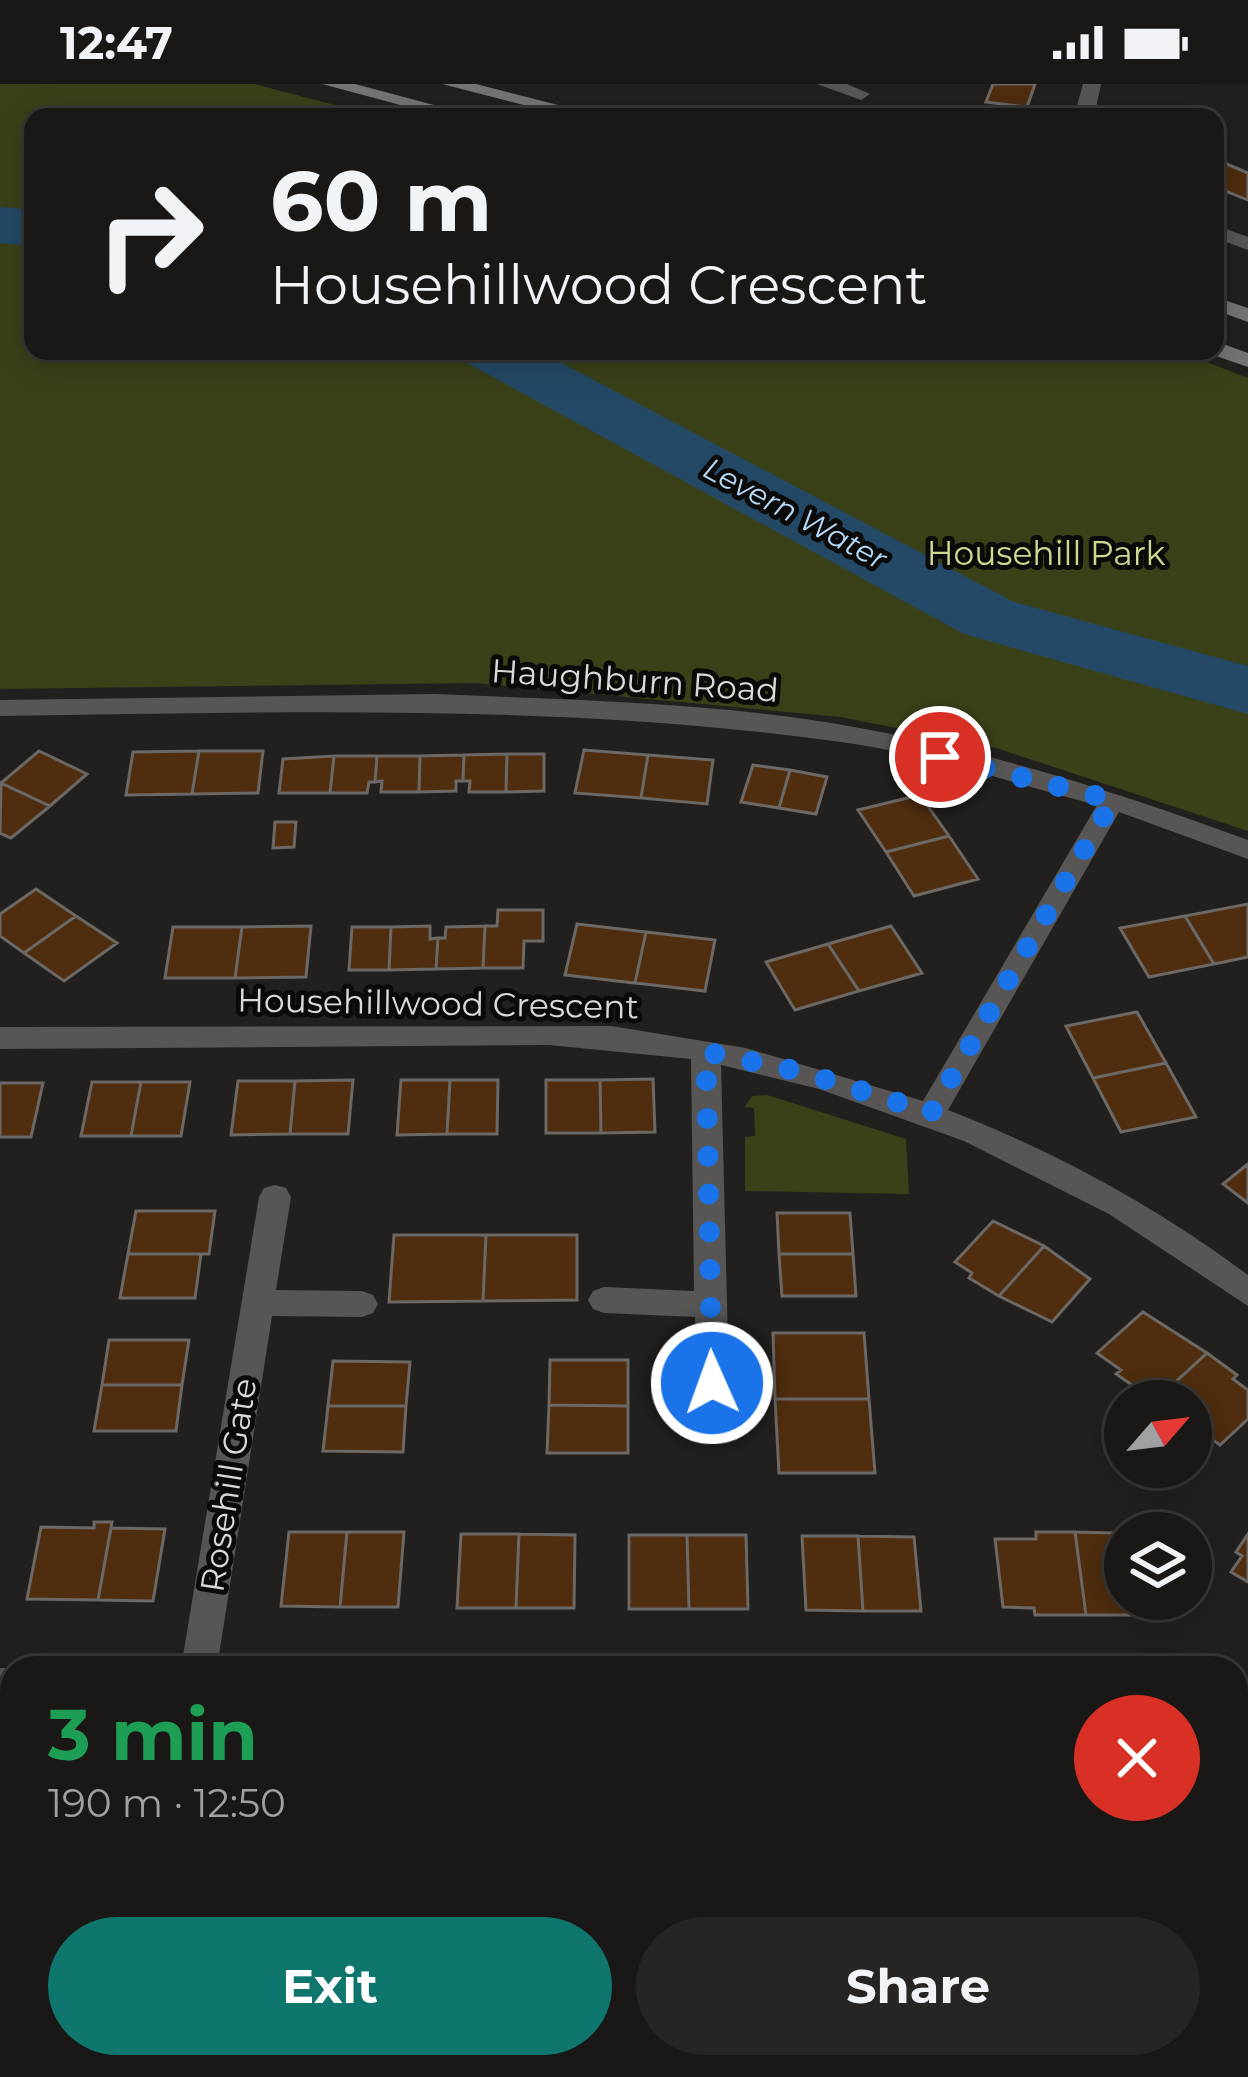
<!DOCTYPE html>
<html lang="en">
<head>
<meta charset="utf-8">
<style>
  body { margin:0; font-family:Montserrat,sans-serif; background:#272523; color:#f1f3f6; height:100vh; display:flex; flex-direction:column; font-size:45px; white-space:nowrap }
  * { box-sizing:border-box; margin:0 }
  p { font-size:39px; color:#9fa0a1 }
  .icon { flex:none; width:66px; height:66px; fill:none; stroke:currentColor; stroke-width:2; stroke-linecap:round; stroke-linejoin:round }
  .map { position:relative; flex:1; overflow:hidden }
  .panel { position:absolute; left:0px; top:1572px; width:1248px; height:423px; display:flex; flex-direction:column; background:#1a1816; border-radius:36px 36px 0 0; box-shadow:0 6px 30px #0003,0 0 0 3px #383735 }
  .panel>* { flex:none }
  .guide { position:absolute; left:24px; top:24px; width:1200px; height:252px; border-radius:24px; box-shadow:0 6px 30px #0003,0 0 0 3px #383735; background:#1a1816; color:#f1f3f6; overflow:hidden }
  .needle { width:78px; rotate:62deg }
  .buttons { position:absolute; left:1104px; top:1296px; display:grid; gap:24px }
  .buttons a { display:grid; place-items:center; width:108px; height:108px; border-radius:50%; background:#1a1816; box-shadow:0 6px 30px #0003,0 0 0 3px #383735; font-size:60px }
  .pin { position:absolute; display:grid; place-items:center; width:102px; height:102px; color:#fff; margin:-51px; border:6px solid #fff; border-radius:50%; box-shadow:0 3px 12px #0007 }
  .me { position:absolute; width:132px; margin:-66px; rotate:358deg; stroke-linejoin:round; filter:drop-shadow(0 0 9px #0008) }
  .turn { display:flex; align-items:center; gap:42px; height:252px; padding:0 48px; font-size:54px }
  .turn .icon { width:156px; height:156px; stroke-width:2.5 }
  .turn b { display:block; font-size:84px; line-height:102px }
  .round { display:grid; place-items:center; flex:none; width:126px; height:126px; border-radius:63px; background:#272523 }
  .overview { display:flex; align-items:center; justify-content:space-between; height:204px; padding:0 48px }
  h1 { font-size:72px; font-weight:700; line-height:90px; color:#1e9e55 }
  .primary-button { display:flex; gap:24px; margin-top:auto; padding:24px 48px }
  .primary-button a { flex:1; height:138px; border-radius:72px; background:#0f766e; color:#fff; font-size:48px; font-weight:700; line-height:138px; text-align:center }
  .primary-button a+a { background:#272523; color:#f1f3f6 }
  .status { display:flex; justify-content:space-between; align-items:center; height:84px; padding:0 60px; background:#1a1816; direction:ltr }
  .status svg { height:33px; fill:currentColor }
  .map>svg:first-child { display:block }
  .green { fill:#3a4018 }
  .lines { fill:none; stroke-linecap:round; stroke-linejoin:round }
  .river { fill:#234966; fill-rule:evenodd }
  .building { fill:#4f2d0e; stroke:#6b6866; stroke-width:3 }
  .minor { fill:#575655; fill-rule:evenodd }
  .secondary { fill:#767473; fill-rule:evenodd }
  .route { stroke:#1a73e8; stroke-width:21; stroke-dasharray:0 37.8 }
  .labels { text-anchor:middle; stroke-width:10; stroke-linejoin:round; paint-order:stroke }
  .far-water-label { font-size:30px; font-style:italic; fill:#b3d7f6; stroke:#0b0a09 }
  .park-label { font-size:33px; fill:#ccd990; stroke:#0b0a09 }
  .street-label { font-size:33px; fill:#dbdad9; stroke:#0b0a09 }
</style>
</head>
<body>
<div class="status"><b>12:47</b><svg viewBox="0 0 49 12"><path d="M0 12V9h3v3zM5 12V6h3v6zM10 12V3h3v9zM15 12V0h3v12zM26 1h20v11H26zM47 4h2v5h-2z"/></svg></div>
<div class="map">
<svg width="1248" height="1993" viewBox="0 0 1248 1993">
  <rect width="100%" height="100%" fill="#22201e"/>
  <path class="green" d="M 0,0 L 254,0 L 381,33 L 33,33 L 33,267 L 1178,267 L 1248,294 L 1248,747 L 996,664 L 841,633 L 476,599 L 0,605 Z
    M 767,1011 L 906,1055 L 909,1110 L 745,1107 L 745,1053 L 755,1052 L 754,1024 L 745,1023 L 752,1012 Z"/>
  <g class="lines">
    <path class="river" d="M 0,123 L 33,126 L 33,162 L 0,159 Z
      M 459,267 L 539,267 L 1014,518 L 1248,582 L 1248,630 L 964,550 L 469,280 Z"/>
  </g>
  <path class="building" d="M 993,0 L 1035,0 L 1027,23 L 986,18 Z
    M 1215,75 L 1248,89 L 1248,116 L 1215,103 Z
    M 584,666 L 648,671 L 641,714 L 575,709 Z
    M 39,667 L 87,690 L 50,722 L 1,699 Z
    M 199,667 L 263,667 L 258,709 L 192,710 Z
    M 199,667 L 192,710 L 126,711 L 133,668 Z
    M 507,670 L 544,670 L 544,707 L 506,708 Z
    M 507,670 L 506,708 L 469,708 L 470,697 L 463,697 L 464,671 Z
    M 464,671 L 463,697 L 456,697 L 456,707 L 419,708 L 420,672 Z
    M 648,671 L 713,676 L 707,720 L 641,714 Z
    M 334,672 L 330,709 L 279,709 L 283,675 Z
    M 334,672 L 377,672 L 375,698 L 369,698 L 367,709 L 330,709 Z
    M 377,672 L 420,672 L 419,708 L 381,708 L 382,697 L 375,698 Z
    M 753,681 L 790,686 L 779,724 L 741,718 Z
    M 790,686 L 827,693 L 816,730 L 779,724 Z
    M 1,699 L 50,722 L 11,754 L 0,749 Z
    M 920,711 L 949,752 L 886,768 L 858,726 Z
    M 275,738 L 296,738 L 294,763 L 273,764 Z
    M 949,752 L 978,795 L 914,812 L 886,768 Z
    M 36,805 L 76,832 L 24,869 L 0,852 L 0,830 Z
    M 1248,820 L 1248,873 L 1214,880 L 1185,832 Z
    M 498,826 L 543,826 L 543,857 L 524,857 L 523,884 L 483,884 L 485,842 L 497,842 Z
    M 76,832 L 117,859 L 64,897 L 24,869 Z
    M 1185,832 L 1214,880 L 1149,893 L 1120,844 Z
    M 577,840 L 646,848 L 635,899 L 565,891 Z
    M 311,842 L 306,893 L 235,894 L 242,843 Z
    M 430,842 L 430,855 L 438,854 L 436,885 L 389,886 L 391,843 Z
    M 485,842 L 483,884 L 436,885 L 438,854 L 445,854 L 446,843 Z
    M 891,842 L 922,889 L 859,907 L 828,860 Z
    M 173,843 L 242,843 L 235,894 L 165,894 Z
    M 352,843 L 391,843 L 389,886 L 349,886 Z
    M 646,848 L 715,856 L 705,907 L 635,899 Z
    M 828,860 L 859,907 L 795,926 L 766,878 Z
    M 1137,928 L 1166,979 L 1093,994 L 1066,942 Z
    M 1166,979 L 1196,1033 L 1121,1048 L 1093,994 Z
    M 653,995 L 655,1048 L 601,1049 L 600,996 Z
    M 353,996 L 348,1050 L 290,1050 L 295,997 Z
    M 401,996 L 450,996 L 447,1050 L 397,1051 Z
    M 450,996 L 498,996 L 497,1050 L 447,1050 Z
    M 546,996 L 600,996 L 601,1049 L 546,1049 Z
    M 238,997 L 295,997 L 290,1050 L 231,1051 Z
    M 92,998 L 141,998 L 131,1052 L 81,1052 Z
    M 141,998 L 190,998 L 181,1052 L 131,1052 Z
    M 0,999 L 43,999 L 31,1053 L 0,1053 Z
    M 1248,1080 L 1248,1119 L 1223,1100 Z
    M 136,1127 L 215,1127 L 209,1170 L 128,1170 Z
    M 777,1129 L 850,1129 L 853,1170 L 779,1170 Z
    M 993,1137 L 1044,1162 L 999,1212 L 969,1194 L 972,1189 L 955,1178 Z
    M 394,1151 L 486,1151 L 483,1217 L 389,1218 Z
    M 486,1151 L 577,1151 L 577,1216 L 483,1217 Z
    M 1044,1162 L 1090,1195 L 1052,1238 L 999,1212 Z
    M 128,1170 L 201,1170 L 195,1214 L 120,1214 Z
    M 779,1170 L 853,1170 L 856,1212 L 782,1212 Z
    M 1143,1228 L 1207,1269 L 1155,1317 L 1116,1290 L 1121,1286 L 1097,1269 Z
    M 773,1249 L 864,1249 L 869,1315 L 775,1315 Z
    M 109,1256 L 189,1256 L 182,1301 L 102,1301 Z
    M 1207,1269 L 1237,1291 L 1233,1295 L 1248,1306 L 1248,1335 L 1220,1361 L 1195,1343 L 1191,1346 L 1191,1317 L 1155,1317 Z
    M 550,1276 L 628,1276 L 628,1322 L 549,1321 Z
    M 333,1277 L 410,1278 L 406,1322 L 328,1322 Z
    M 102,1301 L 182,1301 L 176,1347 L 94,1347 Z
    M 775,1315 L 869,1315 L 875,1389 L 779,1389 Z
    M 549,1321 L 628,1322 L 628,1369 L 547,1369 Z
    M 328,1322 L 406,1322 L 403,1368 L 323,1367 Z
    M 94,1438 L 112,1438 L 98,1516 L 27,1515 L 41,1443 L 94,1444 Z
    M 111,1444 L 165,1445 L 153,1517 L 98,1516 Z
    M 289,1448 L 347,1448 L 340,1523 L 281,1522 Z
    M 347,1448 L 404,1448 L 398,1523 L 340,1523 Z
    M 1036,1448 L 1075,1448 L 1086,1531 L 1035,1531 L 1034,1524 L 1003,1523 L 995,1455 L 1036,1455 Z
    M 1075,1448 L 1113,1449 L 1114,1455 L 1125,1455 L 1125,1515 L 1166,1515 L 1168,1524 L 1135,1524 L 1136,1531 L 1086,1531 Z
    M 461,1450 L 519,1450 L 516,1524 L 457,1524 Z
    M 519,1450 L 575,1451 L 574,1524 L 516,1524 Z
    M 1248,1450 L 1248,1498 L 1231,1488 L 1242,1472 L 1236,1468 Z
    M 629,1451 L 687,1451 L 689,1525 L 629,1525 Z
    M 687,1451 L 746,1451 L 748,1525 L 689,1525 Z
    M 802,1452 L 858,1452 L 863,1527 L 806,1526 Z
    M 858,1452 L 914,1453 L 921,1527 L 863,1527 Z
    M 98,1983 L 161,1983 L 144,1993 L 103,1993 Z
    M 161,1983 L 219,1983 L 224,1993 L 144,1993 Z
    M 303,1983 L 332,1983 L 334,1985 L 327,1993 L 295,1993 Z
    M 1179,1983 L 1225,1983 L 1227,1993 L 1181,1993 Z"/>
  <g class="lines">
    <path class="minor" d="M 817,0 L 847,0 L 870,10 L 861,16 Z
      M 1083,0 L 1101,0 L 1094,33 L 1074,33 Z
      M 1215,141 L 1248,153 L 1248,166 L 1215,154 Z
      M 435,610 C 571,616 719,618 854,643 C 988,667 1121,709 1248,756 L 1248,775 L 1119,728 L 948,1026 C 1056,1068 1155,1122 1248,1191 L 1248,1222 L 1109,1130 L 964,1057 L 819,1005 L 721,981 L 730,1338 L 725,1348 L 713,1352 L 701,1348 L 696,1338 L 695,1233 L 604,1229 L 593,1225 L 588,1216 L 593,1207 L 604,1203 L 694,1207 L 691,975 L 549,961 L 0,965 L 0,943 L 611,942 L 746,964 L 923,1017 L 1097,721 C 1015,700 931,671 848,659 C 567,619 284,628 0,632 L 0,616 Z
      M 275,1101 L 286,1104 L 291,1113 L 276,1206 L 362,1207 L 373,1211 L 378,1220 L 373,1229 L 362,1233 L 272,1232 L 217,1584 L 181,1584 L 259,1113 L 264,1104 Z
      M 0,1584 L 12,1584 L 12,1618 L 0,1618 Z
      M 1236,1598 L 1248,1598 L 1248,1632 L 1236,1632 Z"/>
    <path class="secondary" d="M 322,0 L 355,0 L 479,33 L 445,33 Z
      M 442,0 L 476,0 L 605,33 L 570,33 Z
      M 1215,213 L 1248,224 L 1248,238 L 1215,226 Z
      M 1215,257 L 1248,269 L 1248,283 L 1207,269 L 1215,267 Z"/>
  </g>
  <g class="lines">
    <path class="route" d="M 712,1299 L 706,968 L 802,988 L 931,1029 L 1113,716 L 940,673"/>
  </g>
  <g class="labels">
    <g class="far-water-label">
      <text transform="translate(795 430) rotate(28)" y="10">Levern Water</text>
    </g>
    <g class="park-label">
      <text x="1046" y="481">Househill Park</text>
    </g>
    <g class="street-label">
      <text transform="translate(635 596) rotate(4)" y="12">Haughburn Road</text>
      <text transform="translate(438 919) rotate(1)" y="12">Househillwood Crescent</text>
      <text transform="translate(228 1401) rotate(-81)" y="12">Rosehill Gate</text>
    </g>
  </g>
</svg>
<div class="buttons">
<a><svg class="needle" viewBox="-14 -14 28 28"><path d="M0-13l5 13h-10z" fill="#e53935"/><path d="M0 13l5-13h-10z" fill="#9fa0a1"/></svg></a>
<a><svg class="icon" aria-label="layers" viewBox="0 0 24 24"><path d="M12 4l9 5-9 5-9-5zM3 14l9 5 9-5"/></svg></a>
</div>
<div class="pin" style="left:940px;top:673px;background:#d93025"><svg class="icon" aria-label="arrive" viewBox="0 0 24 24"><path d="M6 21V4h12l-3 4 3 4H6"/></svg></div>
<svg class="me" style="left:712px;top:1299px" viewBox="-20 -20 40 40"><circle r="17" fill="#1a73e8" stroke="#fff" stroke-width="3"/><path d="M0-11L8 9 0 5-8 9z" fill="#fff"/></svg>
<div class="guide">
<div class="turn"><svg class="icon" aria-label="right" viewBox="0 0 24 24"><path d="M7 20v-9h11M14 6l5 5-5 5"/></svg><div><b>60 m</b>Househillwood Crescent</div></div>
</div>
<section class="panel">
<div class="overview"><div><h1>3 min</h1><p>190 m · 12:50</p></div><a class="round" style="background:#d93025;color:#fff"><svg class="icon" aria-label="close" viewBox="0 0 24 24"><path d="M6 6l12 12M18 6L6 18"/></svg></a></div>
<div class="primary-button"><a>Exit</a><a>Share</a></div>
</section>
</div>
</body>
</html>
